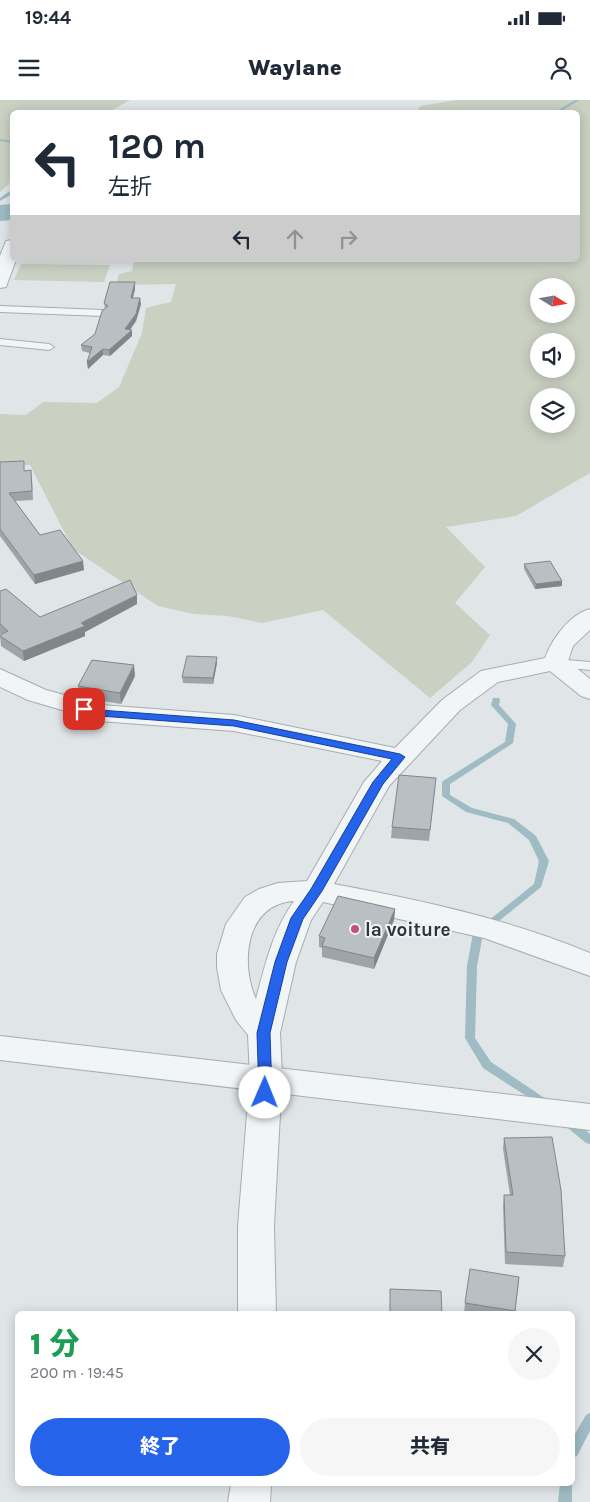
<!DOCTYPE html>
<html lang="ja">
<head>
<meta charset="utf-8">
<style>
  body { margin:0; font-family:Karla,"Noto Sans JP",sans-serif; background:#f6f6f7; color:#1f2937; height:100vh; display:flex; flex-direction:column; font-size:19px; white-space:nowrap }
  * { box-sizing:border-box; margin:0 }
  p { font-size:16px; color:#747a83 }
  .icon { flex:none; width:28px; height:28px; fill:none; stroke:currentColor; stroke-width:2; stroke-linecap:round; stroke-linejoin:round }
  .map { position:relative; flex:1; overflow:hidden }
  .details { position:absolute; left:15px; top:1211px; width:560px; height:175px; display:flex; flex-direction:column; background:#fff; border-radius:8px; box-shadow:0 2px 12px #0003 }
  .details>* { flex:none }
  .top-card { position:absolute; left:10px; top:10px; width:570px; height:152px; border-radius:8px; box-shadow:0 2px 12px #0003; background:#fff; color:#1f2937; overflow:hidden }
  .needle { width:32px; rotate:101deg }
  .tools { position:absolute; left:530px; top:178px; display:grid; gap:10px }
  .tools a { display:grid; place-items:center; width:45px; height:45px; border-radius:50%; background:#fff; box-shadow:0 2px 12px #0003; font-size:25px }
  .pin { position:absolute; display:grid; place-items:center; width:42px; height:42px; color:#fff; margin:-21px; border-radius:10px; box-shadow:0 2px 8px #0006 }
  .me { position:absolute; width:55px; margin:-28px; rotate:1deg; stroke-linejoin:round; filter:drop-shadow(0 0 4px #0008) }
  .turn { display:flex; align-items:center; gap:18px; height:105px; padding:0 15px; font-size:22px }
  .turn .icon { width:65px; height:65px; stroke-width:2.5 }
  .turn b { display:block; font-size:35px; line-height:42px }
  .lanes { display:flex; align-items:center; height:48px; padding:0 15px; background:#0003; justify-content:center; gap:25px; direction:ltr }
  .lanes .off { opacity:.35 }
  .round { display:grid; place-items:center; flex:none; width:52px; height:52px; border-radius:26px; background:#f6f6f7 }
  .headline { display:flex; align-items:center; justify-content:space-between; height:85px; padding:0 15px }
  h1 { font-size:30px; font-weight:800; line-height:38px; color:#1e9e55 }
  .cta { display:flex; gap:10px; margin-top:auto; padding:10px 15px }
  .cta a { flex:1; height:58px; border-radius:30px; background:#2563eb; color:#fff; font-size:20px; font-weight:800; line-height:58px; text-align:center }
  .cta a+a { background:#f6f6f7; color:#1f2937 }
  .status { display:flex; justify-content:space-between; align-items:center; height:35px; padding:0 25px; background:#fff; direction:ltr }
  .status svg { height:14px; fill:currentColor }
  header { display:flex; justify-content:space-between; align-items:center; height:65px; padding:0 15px; background:#fff; font-size:22px; font-weight:800 }
  .map>svg:first-child { display:block }
  .green { fill:#cad0c2; fill-rule:evenodd }
  .lines { fill:none; stroke-linecap:round; stroke-linejoin:round }
  .stream { fill:#9fbbc4; fill-rule:evenodd }
  .river { fill:#9fbbc4; fill-rule:evenodd }
  .service-casing { stroke:#a6adb1; stroke-width:2 }
  .minor-casing { stroke:#a6adb1; stroke-width:2 }
  .tertiary-casing { stroke:#a6adb1; stroke-width:2 }
  .service { fill:#f2f5f6; fill-rule:evenodd }
  .minor { fill:#f2f5f6; fill-rule:evenodd }
  .tertiary { fill:#f2f5f6; fill-rule:evenodd }
  .wall { fill:#9ea5a9 }
  .shaded-wall { fill:#818689 }
  .building { fill:#b8c0c4; stroke:#818689 }
  .route { fill:#2563eb; stroke:#184099 }
  .poi-dot { fill:#c05281; stroke:#eff3f5; stroke-width:2 }
  .labels { text-anchor:middle; stroke-width:4; stroke-linejoin:round; paint-order:stroke }
  .poi-label { font-size:19px; font-weight:bold; fill:#2a363d; stroke:#eff3f5; text-anchor:start }
</style>
</head>
<body>
<div class="status"><b>19:44</b><svg viewBox="0 0 49 12"><path d="M0 12V9h3v3zM5 12V6h3v6zM10 12V3h3v9zM15 12V0h3v12zM26 1h20v11H26zM47 4h2v5h-2z"/></svg></div>
<header><svg class="icon" aria-label="menu" viewBox="0 0 24 24"><path d="M4 6h16M4 12h16M4 18h16"/></svg>Waylane<svg class="icon" aria-label="person" viewBox="0 0 24 24"><circle cx="12" cy="8" r="4"/><path d="M4 21q1-7 8-7t8 7"/></svg></header>
<div class="map">
<svg width="590" height="1402" viewBox="0 0 590 1402">
  <rect width="100%" height="100%" fill="#e0e5e7"/>
  <path class="green" d="M 0,0 L 130,0 L 109,12 L 12,12 L 12,77 L 9,84 L 0,92 Z
    M 456,0 L 590,0 L 590,373 L 516,416 L 446,427 L 485,467 L 455,503 L 490,535 L 472,562 L 430,598 L 323,510 L 262,523 L 228,516 L 194,514 L 158,506 L 73,449 L 30,365 L 0,366 L 0,314 L 26,315 L 43,302 L 97,303 L 119,287 L 142,233 L 146,208 L 171,202 L 176,184 L 116,185 L 119,174 L 132,171 L 134,160 L 578,160 L 578,12 L 424,12 L 418,10 L 421,6 ZM 539,186 L 566,186 L 566,214 L 539,214 ZM 539,241 L 566,241 L 566,269 L 539,269 ZM 539,296 L 566,296 L 566,324 L 539,324 Z
    M 21,164 L 110,165 L 104,182 L 14,180 Z"/>
  <g class="lines">
    <path class="stream" d="M 575,0 L 580,0 L 559,12 L 555,12 Z
      M 0,39 L 12,41 L 12,43 L 0,41 Z
      M 10,91 L 12,91 L 12,94 L 0,101 L 0,98 Z
      M 493,598 L 499,598 L 500,600 L 499,605 L 516,624 L 513,643 L 450,684 L 450,695 L 472,708 L 514,719 L 536,736 L 549,761 L 541,787 L 483,834 L 477,866 L 475,938 L 491,962 L 549,1001 L 550,1004 L 549,1007 L 545,1008 L 483,968 L 465,938 L 467,866 L 473,833 L 534,784 L 539,761 L 529,740 L 508,723 L 466,712 L 442,696 L 442,683 L 443,681 L 505,642 L 508,624 L 491,605 Z
      M 567,1017 L 571,1018 L 590,1034 L 590,1044 L 586,1043 L 563,1024 L 562,1021 L 563,1018 Z
      M 590,1313 L 590,1331 L 577,1356 L 572,1358 L 572,1339 L 586,1315 Z
      M 560,1384 L 572,1384 L 572,1402 L 558,1402 Z"/>
    <path class="river" d="M 12,104 L 12,120 L 0,121 L 0,105 Z"/>
    <defs>
      <path id="service" d="M 0,206 L 103,210 L 107,213 L 103,216 L 0,212 Z
        M 0,239 L 49,244 L 54,247 L 49,250 L 0,245 Z
        M 555,559 L 590,562 L 590,570 L 551,566 L 549,563 L 551,560 Z"/>
      <path id="minor" d="M 590,509 L 590,530 L 573,546 L 568,561 L 590,579 L 590,599 L 581,596 L 550,571 L 498,582 L 460,610 L 389,686 L 334,784 C 420,800 509,819 590,853 L 590,876 L 484,838 L 323,802 L 311,820 L 296,862 L 280,933 L 282,977 L 274,1126 L 276,1214 L 238,1214 L 238,1126 L 250,977 L 248,935 L 236,920 L 221,890 L 217,867 L 217,854 L 226,824 L 245,797 L 259,789 L 278,783 L 307,781 L 364,682 L 382,661 L 234,631 L 99,621 L 28,600 L 0,587 L 0,569 L 46,590 L 101,605 L 234,615 L 395,648 L 442,600 L 481,571 L 545,558 C 552,539 570,514 590,509 ZM 294,801 C 273,830 265,865 256,899 C 240,864 245,804 294,801 Z
        M 231,1384 L 271,1384 L 270,1402 L 228,1402 Z"/>
      <path id="tertiary" d="M 12,140 L 12,160 L 16,160 L 6,187 L 0,188 L 0,156 L 6,141 Z
        M 0,936 L 590,1004 L 590,1030 L 0,960 Z"/>
    </defs>
    <use href="#service" class="service-casing"/>
    <use href="#minor" class="minor-casing"/>
    <use href="#tertiary" class="tertiary-casing"/>
    <use href="#service" class="service"/>
    <use href="#minor" class="minor"/>
    <use href="#tertiary" class="tertiary"/>
  </g>
  <path class="wall" d="M 135,189 L 133,198 L 141,204 L 136,221 L 130,230 L 132,236 L 110,256 L 103,255 L 88,269 L 87,262 L 90,253 L 82,251 L 81,245 L 95,234 L 105,209 L 104,203 Z
    M 0,362 L 25,371 L 32,379 L 33,400 L 15,401 L 40,435 L 84,470 L 35,484 L 0,436 Z
    M 524,464 L 562,481 L 562,486 L 535,489 L 524,469 Z
    M 0,491 L 40,517 L 137,504 L 85,532 L 85,536 L 24,561 L 1,546 L 0,535 L 2,535 L 0,533 Z
    M 217,563 L 213,584 L 183,583 L 182,577 Z
    M 135,576 L 121,604 L 79,597 L 78,586 Z
    M 435,689 L 429,741 L 391,738 L 392,727 Z
    M 395,809 L 394,820 L 374,869 L 322,857 L 322,848 L 319,847 L 319,836 Z
    M 504,1038 L 565,1156 L 563,1167 L 505,1164 L 503,1106 L 504,1095 L 510,1095 L 503,1049 Z
    M 519,1177 L 515,1214 L 464,1214 L 465,1203 Z"/>
  <path class="shaded-wall" d="M 135,182 L 135,189 L 131,204 L 131,198 Z
    M 140,198 L 141,204 L 136,221 L 126,235 L 132,230 L 132,236 L 110,256 L 109,250 L 125,229 Z
    M 103,249 L 103,255 L 88,269 L 87,262 Z
    M 83,461 L 84,470 L 35,484 L 34,475 Z
    M 562,481 L 562,486 L 535,489 L 536,484 Z
    M 137,495 L 137,504 L 85,532 L 85,536 L 24,561 L 23,551 L 81,523 Z
    M 217,557 L 217,563 L 213,584 L 213,578 Z
    M 134,565 L 135,576 L 121,604 L 120,593 Z
    M 395,809 L 394,820 L 374,869 L 374,858 Z"/>
  <path class="building" d="M 110,182 L 135,182 L 131,198 L 140,198 L 136,214 L 125,229 L 132,230 L 109,250 L 103,249 L 87,262 L 92,247 L 81,245 L 95,234 L 102,211 L 108,206 L 104,203 Z
    M 24,361 L 24,371 L 31,370 L 32,391 L 9,393 L 40,435 L 60,430 L 83,461 L 34,475 L 0,429 L 0,362 Z
    M 550,461 L 562,481 L 536,484 L 524,464 Z
    M 130,480 L 137,495 L 81,523 L 85,526 L 23,551 L 0,536 L 0,535 L 8,531 L 0,524 L 0,491 L 6,489 L 40,517 Z
    M 187,556 L 217,557 L 213,578 L 182,577 Z
    M 92,560 L 134,565 L 120,593 L 78,586 Z
    M 399,675 L 436,678 L 430,730 L 392,727 Z
    M 338,796 L 395,809 L 374,858 L 322,846 L 325,838 L 319,836 Z
    M 552,1037 L 561,1090 L 565,1156 L 506,1152 L 504,1095 L 513,1095 L 504,1038 Z
    M 470,1169 L 519,1177 L 515,1211 L 465,1203 Z
    M 390,1189 L 441,1191 L 442,1214 L 390,1214 Z"/>
  <path class="route" d="M 84,605 L 100,610 L 234,620 L 400,654 L 405,657 L 383,684 L 322,791 L 303,819 L 287,862 L 270,933 L 272,993 L 270,997 L 265,998 L 259,993 L 257,933 L 275,862 L 291,818 L 311,789 L 373,682 L 392,659 L 234,626 L 100,616 L 80,611 L 79,609 Z"/>
  <circle class="poi-dot" cx="355" cy="829" r="5"/>
  <g class="labels">
    <g class="poi-label">
      <text x="365" y="836">la voiture</text>
    </g>
  </g>
</svg>
<div class="tools">
<a><svg class="needle" viewBox="-14 -14 28 28"><path d="M0-13l5 13h-10z" fill="#e53935"/><path d="M0 13l5-13h-10z" fill="#747a83"/></svg></a>
<a><svg class="icon" aria-label="sound" viewBox="0 0 24 24"><path d="M4 9h4l5-4v14l-5-4H4zM17 9q2 3 0 6"/></svg></a>
<a><svg class="icon" aria-label="layers" viewBox="0 0 24 24"><path d="M12 4l9 5-9 5-9-5zM3 14l9 5 9-5"/></svg></a>
</div>
<div class="pin" style="left:84px;top:609px;background:#d93025"><svg class="icon" aria-label="arrive" viewBox="0 0 24 24"><path d="M6 21V4h12l-3 4 3 4H6"/></svg></div>
<svg class="me" style="left:265px;top:993px" viewBox="-20 -20 40 40"><circle r="19" fill="#fff"/><path d="M0-13L10 11 0 6-10 11z" fill="#2563eb"/></svg>
<div class="top-card">
<div class="turn"><svg class="icon" aria-label="left" viewBox="0 0 24 24"><path d="M17 20v-9H6M10 6l-5 5 5 5"/></svg><div><b>120 m</b>左折</div></div>
<div class="lanes"><svg class="icon" aria-label="left" viewBox="0 0 24 24"><path d="M17 20v-9H6M10 6l-5 5 5 5"/></svg><svg class="icon off" aria-label="ahead" viewBox="0 0 24 24"><path d="M12 20V5M6 11l6-6 6 6"/></svg><svg class="icon off" aria-label="right" viewBox="0 0 24 24"><path d="M7 20v-9h11M14 6l5 5-5 5"/></svg></div>
</div>
<section class="details">
<div class="headline"><div><h1>1 分</h1><p>200 m · 19:45</p></div><a class="round"><svg class="icon" aria-label="close" viewBox="0 0 24 24"><path d="M6 6l12 12M18 6L6 18"/></svg></a></div>
<div class="cta"><a>終了</a><a>共有</a></div>
</section>
</div>
</body>
</html>
